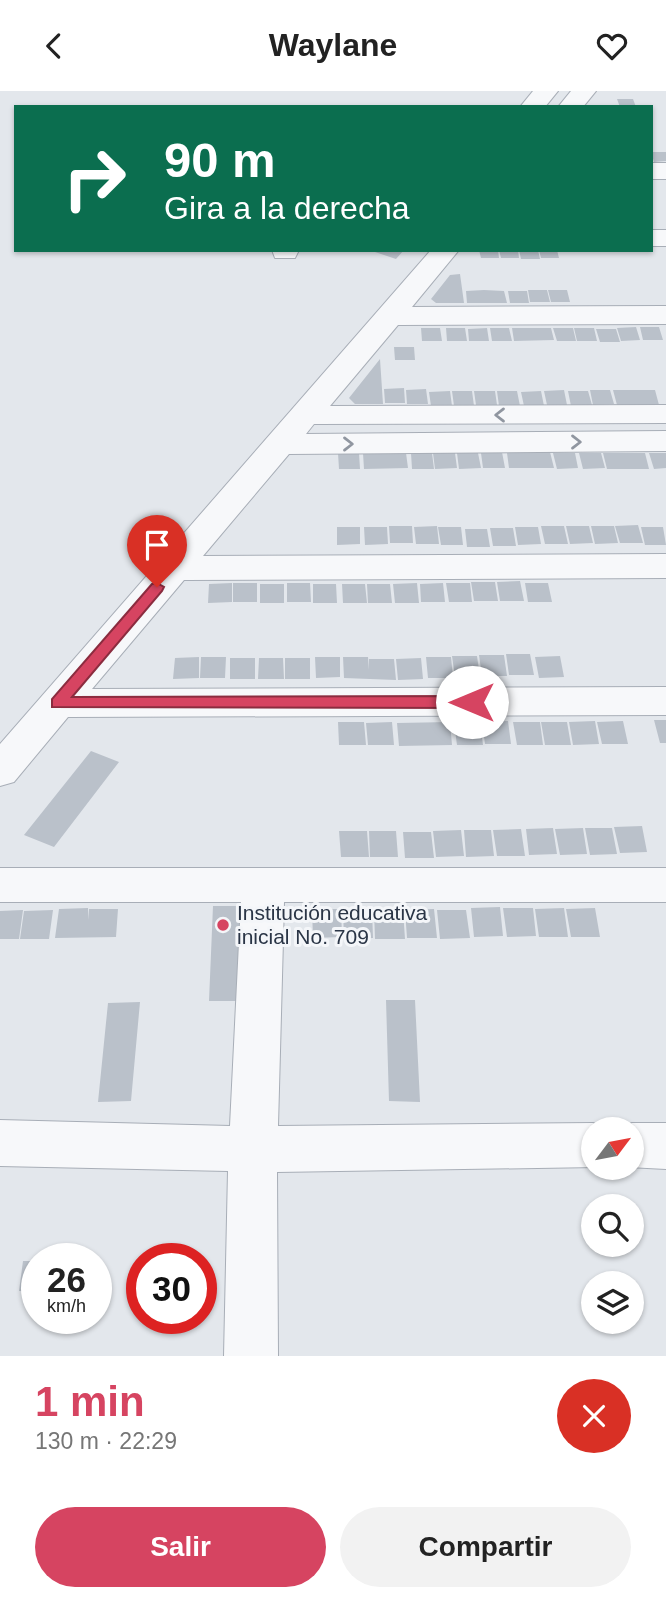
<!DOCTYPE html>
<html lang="es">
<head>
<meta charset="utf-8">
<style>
  body { margin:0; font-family:Helvetica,sans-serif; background:#f2f2f2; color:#222; height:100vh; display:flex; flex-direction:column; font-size:26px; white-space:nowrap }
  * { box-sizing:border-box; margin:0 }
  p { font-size:23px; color:#767676 }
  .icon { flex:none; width:38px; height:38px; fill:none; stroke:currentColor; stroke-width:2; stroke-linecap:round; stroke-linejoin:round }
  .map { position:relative; height:1265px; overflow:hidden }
  .drawer { display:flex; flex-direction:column; background:#fff; flex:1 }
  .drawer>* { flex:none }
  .guide { position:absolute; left:14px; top:14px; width:639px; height:147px; border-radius:0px; box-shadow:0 2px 5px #0004; background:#0b6e4f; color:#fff; overflow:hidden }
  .needle { width:46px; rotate:58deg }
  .buttons { position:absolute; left:581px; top:1026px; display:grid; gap:14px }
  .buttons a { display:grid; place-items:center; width:63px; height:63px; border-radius:50%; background:#fff; box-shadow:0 2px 5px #0004; font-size:35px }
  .speed { position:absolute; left:21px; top:1152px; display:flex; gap:14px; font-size:35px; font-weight:700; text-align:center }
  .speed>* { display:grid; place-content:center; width:91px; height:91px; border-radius:50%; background:#fff; box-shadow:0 2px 5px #0004; line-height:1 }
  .speed small { font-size:18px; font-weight:400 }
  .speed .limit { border:10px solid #d22; background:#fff; color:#111 }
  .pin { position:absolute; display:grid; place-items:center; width:60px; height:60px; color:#fff; margin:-72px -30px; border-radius:50% 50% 50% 0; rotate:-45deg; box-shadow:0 0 7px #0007 }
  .pin .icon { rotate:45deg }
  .me { position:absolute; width:77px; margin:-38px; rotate:270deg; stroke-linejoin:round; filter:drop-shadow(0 0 5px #0008) }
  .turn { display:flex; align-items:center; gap:24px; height:147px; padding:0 35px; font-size:32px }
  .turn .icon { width:91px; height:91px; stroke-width:2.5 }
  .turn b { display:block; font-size:49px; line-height:60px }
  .round { display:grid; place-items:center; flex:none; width:74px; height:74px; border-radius:37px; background:#f2f2f2 }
  .summary { display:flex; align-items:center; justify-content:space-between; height:119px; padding:0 35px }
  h1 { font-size:42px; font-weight:700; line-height:52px; color:#d64461 }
  .cta { display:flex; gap:14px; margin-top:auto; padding:14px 35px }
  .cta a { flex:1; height:80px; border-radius:42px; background:#d64461; color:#fff; font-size:28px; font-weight:700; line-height:80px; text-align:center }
  .cta a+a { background:#f2f2f2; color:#222 }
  header { display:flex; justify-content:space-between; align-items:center; height:91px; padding:0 35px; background:#fff; font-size:32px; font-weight:700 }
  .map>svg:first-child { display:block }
  .building { fill:#bac1ca }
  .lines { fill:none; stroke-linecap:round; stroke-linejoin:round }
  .minor-casing { stroke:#a8aeb7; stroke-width:2 }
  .minor { fill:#f7f8fa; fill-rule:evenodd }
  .oneway { stroke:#9096a0 }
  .route { fill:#d64461; stroke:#8b2c3f; stroke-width:2 }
  .poi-dot { fill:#d64461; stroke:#f4f6f9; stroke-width:2.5 }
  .labels { text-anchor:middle; stroke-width:6; stroke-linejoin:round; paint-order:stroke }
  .poi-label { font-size:21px; fill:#2a3546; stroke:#f4f6f9; text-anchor:start }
</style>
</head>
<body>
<header><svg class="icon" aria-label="back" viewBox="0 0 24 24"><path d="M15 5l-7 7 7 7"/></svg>Waylane<svg class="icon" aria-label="heart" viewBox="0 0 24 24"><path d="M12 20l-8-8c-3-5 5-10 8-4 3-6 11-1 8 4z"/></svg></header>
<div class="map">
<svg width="666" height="1265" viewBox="0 0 666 1265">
  <rect width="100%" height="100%" fill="#e3e7ec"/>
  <path class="building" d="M 617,8 L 633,8 L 636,16 L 620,16 Z
    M 651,61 L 666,61 L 666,70 L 654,71 Z
    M 369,159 L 404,159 L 396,168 Z
    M 479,159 L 498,159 L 499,167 L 481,167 Z
    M 499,159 L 518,159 L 519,167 L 501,167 Z
    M 519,159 L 538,159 L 540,168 L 521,168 Z
    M 539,159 L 557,159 L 559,167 L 541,167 Z
    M 460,183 L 464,212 L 436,212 L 431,208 L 450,184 Z
    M 484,199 L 504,200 L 507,212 L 467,212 L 466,200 Z
    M 528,199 L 547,199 L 550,211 L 530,211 Z
    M 548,199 L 567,199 L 570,211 L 551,211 Z
    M 508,200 L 527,200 L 529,212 L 510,212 Z
    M 636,236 L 640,249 L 621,250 L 617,237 Z
    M 640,236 L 659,236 L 663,249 L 643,249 Z
    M 421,237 L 440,237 L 442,250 L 422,250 Z
    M 446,237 L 465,237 L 467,250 L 447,250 Z
    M 487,237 L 489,250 L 469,250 L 468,238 Z
    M 490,237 L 509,237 L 512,250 L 492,250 Z
    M 512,237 L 551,237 L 554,249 L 514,250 Z
    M 553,237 L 573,237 L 576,250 L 557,250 Z
    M 574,237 L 594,237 L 597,250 L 577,250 Z
    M 596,238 L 616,238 L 620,251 L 600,251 Z
    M 394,256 L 414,256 L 415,269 L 395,269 Z
    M 380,268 L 383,313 L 355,313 L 349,307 Z
    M 404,297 L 405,312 L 385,312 L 384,298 Z
    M 426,298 L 428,313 L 407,313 L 406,299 Z
    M 564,299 L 567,314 L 547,314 L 544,300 Z
    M 590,299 L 610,299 L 614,313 L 593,314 Z
    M 613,299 L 655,299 L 659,314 L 617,314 Z
    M 450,300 L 452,315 L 431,315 L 429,301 Z
    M 452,300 L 472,300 L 474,315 L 454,315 Z
    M 474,300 L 495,300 L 497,314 L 476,314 Z
    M 497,300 L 517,300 L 520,315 L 499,315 Z
    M 541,300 L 544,315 L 524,315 L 521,301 Z
    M 568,300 L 588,300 L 592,314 L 571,315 Z
    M 502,361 L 505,377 L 483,377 L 481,362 Z
    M 528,361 L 550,361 L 554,377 L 509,377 L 507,362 Z
    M 338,362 L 359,362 L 360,378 L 339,378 Z
    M 363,362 L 406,362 L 408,377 L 364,378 Z
    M 411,362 L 432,362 L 434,378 L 412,378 Z
    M 433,362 L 455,362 L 457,377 L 435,378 Z
    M 457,362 L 478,362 L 481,377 L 459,378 Z
    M 553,362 L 575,362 L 578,377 L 557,378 Z
    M 579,362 L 601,362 L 605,377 L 583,378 Z
    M 603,362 L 645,362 L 649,378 L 607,378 Z
    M 649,362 L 666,362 L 666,377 L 654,378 Z
    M 638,434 L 643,452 L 620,452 L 615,435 Z
    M 389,435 L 412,435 L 413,452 L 390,452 Z
    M 437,435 L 439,453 L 416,453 L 414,436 Z
    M 541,435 L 564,435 L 568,453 L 545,453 Z
    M 566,435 L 589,435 L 593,452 L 570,453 Z
    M 591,435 L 614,435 L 618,452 L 595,453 Z
    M 337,436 L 360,436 L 360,453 L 337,454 Z
    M 364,436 L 387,436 L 388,453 L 365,454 Z
    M 438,436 L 461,436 L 463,454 L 441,454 Z
    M 515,436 L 538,436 L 541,453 L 518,454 Z
    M 641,436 L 663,436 L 666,454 L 645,454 Z
    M 490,437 L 513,437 L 516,455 L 493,455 Z
    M 465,438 L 487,438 L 490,456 L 467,456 Z
    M 520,490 L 524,510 L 500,510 L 497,491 Z
    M 471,491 L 495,491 L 498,510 L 474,510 Z
    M 232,492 L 232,511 L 208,512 L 209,493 Z
    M 233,492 L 257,492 L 257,511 L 233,511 Z
    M 287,492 L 310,492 L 311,511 L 287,511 Z
    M 417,492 L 419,512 L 395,512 L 393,493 Z
    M 443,492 L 445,511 L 421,511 L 420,493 Z
    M 446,492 L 470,492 L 472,511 L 449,511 Z
    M 525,492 L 548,492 L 552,511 L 528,511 Z
    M 260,493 L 284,493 L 284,512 L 260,512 Z
    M 313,493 L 336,493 L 337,512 L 313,512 Z
    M 342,493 L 365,493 L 367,512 L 343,512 Z
    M 367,493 L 390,493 L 392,512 L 368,512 Z
    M 506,563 L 530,563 L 534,584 L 509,584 Z
    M 479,564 L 504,564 L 507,585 L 482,585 Z
    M 452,565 L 477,565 L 480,586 L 455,586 Z
    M 560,565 L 564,586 L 539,587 L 535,566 Z
    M 199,566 L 199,587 L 173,588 L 175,567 Z
    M 201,566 L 226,566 L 225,587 L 200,587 Z
    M 315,566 L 340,566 L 340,586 L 316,587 Z
    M 343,566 L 368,566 L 369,579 L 369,568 L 394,568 L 396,589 L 344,587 Z
    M 426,566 L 451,566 L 453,587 L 428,587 Z
    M 230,567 L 255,567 L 255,588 L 230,588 Z
    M 259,567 L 283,567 L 284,588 L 258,588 Z
    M 285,567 L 310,567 L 310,588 L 285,588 Z
    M 421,567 L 423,588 L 398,589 L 396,568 Z
    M 654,629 L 666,629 L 666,652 L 660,652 Z
    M 508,630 L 511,653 L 485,653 L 482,631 Z
    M 595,630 L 599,653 L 573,654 L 569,631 Z
    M 623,630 L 628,653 L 602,653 L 597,631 Z
    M 338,631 L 364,631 L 366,654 L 339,654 Z
    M 392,631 L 394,654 L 368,654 L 366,632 Z
    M 450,631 L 452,654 L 399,655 L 397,632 Z
    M 480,631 L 483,654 L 457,654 L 454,632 Z
    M 513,631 L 540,631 L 543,654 L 517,654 Z
    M 541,631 L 567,631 L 571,654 L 545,654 Z
    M 91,660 L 119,671 L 54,756 L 24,744 Z
    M 642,735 L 647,761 L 620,762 L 614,736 Z
    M 553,737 L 557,763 L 529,764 L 526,738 Z
    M 583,737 L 587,763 L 560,764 L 555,738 Z
    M 585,737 L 612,737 L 617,763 L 590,764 Z
    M 521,738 L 525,765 L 497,765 L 493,739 Z
    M 461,739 L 464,765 L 436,766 L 433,740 Z
    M 464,739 L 491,739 L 494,765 L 466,766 Z
    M 339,740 L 367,740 L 369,766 L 341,766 Z
    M 369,740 L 396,740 L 398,766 L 370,766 Z
    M 403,741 L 431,741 L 434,767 L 405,767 Z
    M 213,815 L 243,815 L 241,910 L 209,910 Z
    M 500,816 L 503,845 L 474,846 L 471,817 Z
    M 88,817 L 88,829 L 89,818 L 118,818 L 116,846 L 55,847 L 59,818 Z
    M 503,817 L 533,817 L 536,845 L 507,846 Z
    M 564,817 L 568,846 L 539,846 L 535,818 Z
    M 595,817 L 600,846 L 571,846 L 566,818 Z
    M 312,818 L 341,818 L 342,846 L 313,847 Z
    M 434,818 L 437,847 L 407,847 L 405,819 Z
    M 23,819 L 19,848 L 0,848 L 0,820 Z
    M 53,819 L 49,848 L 20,848 L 24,820 Z
    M 343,819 L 372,819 L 373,847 L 344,848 Z
    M 403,819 L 405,848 L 375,848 L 374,820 Z
    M 437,819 L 466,819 L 470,847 L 440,848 Z
    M 386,909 L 415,909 L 420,1011 L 389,1010 Z
    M 140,911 L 131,1010 L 98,1011 L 108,912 Z
    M 23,1170 L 37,1170 L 37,1200 L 19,1200 Z"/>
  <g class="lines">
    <defs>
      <path id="minor" d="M 533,0 L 558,0 L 545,16 L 520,16 Z
        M 571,0 L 596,0 L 583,16 L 558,16 Z
        M 651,72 L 666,72 L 666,88 L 651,88 Z
        M 651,139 L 666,139 L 666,155 L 651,155 Z
        M 272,159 L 299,159 L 295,167 L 275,167 Z
        M 431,159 L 459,159 L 412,216 L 666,215 L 666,233 L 398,234 L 330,315 L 666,314 L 666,332 L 314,333 L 306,343 L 666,340 L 666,360 L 289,363 L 203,465 L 666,463 L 666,487 L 184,489 L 92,598 L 666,596 L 666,624 L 68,626 L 14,691 L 0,695 L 0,653 Z
        M 0,777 L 666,777 L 666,811 L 284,811 L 278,1035 L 593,1032 L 607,1038 L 593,1038 L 593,1076 L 597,1076 L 277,1081 L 278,1265 L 224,1265 L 228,1080 L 0,1075 L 0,1029 L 230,1035 L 241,811 L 0,811 Z
        M 632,1032 L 666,1032 L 666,1078 L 628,1076 L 632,1076 L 632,1038 L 618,1038 Z"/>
    </defs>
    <use href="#minor" class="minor-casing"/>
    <use href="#minor" class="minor"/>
  </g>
  <defs><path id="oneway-chevron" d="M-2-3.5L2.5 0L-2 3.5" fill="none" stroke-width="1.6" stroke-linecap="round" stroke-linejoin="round" transform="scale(1.75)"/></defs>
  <g class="oneway">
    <use href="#oneway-chevron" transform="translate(500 324) rotate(180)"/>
    <use href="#oneway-chevron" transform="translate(576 351)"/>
    <use href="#oneway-chevron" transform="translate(348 353)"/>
  </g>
  <path class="route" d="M 157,492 L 164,496 L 162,500 L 72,606 L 472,605 L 480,611 L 472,617 L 52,616 L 52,608 L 152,493 Z"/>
  <circle class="poi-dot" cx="223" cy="834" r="7"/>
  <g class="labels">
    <g class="poi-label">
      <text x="237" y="829">Institución educativa<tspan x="237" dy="24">inicial No. 709</tspan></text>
    </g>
  </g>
</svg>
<div class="buttons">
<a><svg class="needle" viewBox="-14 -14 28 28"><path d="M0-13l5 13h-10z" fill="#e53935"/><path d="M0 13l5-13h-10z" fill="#767676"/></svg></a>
<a><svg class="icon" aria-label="search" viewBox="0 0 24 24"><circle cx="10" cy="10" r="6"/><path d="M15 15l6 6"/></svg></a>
<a><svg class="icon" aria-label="layers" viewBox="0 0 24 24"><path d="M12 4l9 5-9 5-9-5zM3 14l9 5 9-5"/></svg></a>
</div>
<div class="speed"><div>26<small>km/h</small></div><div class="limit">30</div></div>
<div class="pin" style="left:157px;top:496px;background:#d93025"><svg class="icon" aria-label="arrive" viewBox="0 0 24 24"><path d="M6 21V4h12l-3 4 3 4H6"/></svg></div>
<svg class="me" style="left:472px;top:611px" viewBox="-20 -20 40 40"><circle r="19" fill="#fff"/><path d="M0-13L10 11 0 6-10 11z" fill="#d64461"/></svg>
<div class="guide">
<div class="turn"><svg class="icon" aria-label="right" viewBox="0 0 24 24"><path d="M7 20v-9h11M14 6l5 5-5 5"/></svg><div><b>90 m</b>Gira a la derecha</div></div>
</div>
</div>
<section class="drawer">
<div class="summary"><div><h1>1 min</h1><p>130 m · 22:29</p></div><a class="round" style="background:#d93025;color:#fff"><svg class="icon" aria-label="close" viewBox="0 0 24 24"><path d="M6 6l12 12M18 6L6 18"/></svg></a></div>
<div class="cta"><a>Salir</a><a>Compartir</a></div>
</section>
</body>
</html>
